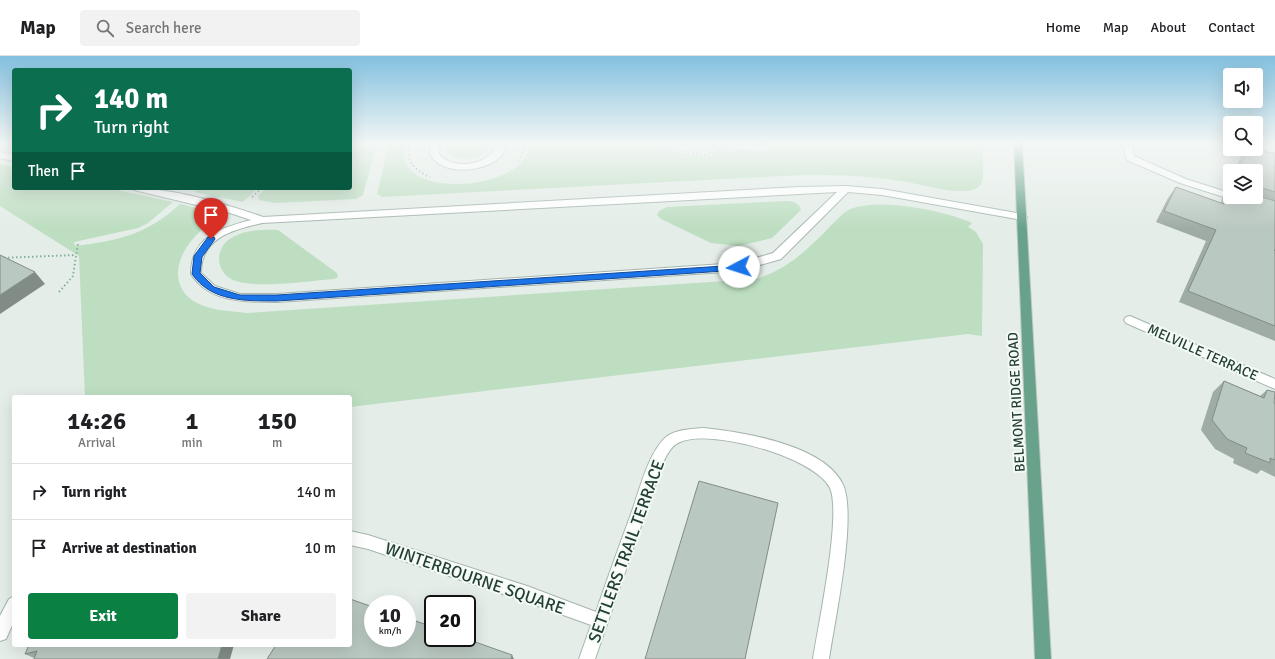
<!DOCTYPE html>
<html lang="en">
<head>
<meta charset="utf-8">
<style>
  body { margin:0; font-family:Signika,sans-serif; background:#f2f2f2; color:#202124; height:100vh; display:flex; flex-direction:column; font-size:15px; white-space:nowrap }
  * { box-sizing:border-box; margin:0 }
  p { font-size:13px; color:#757577 }
  .icon { flex:none; width:22px; height:22px; fill:none; stroke:currentColor; stroke-width:2; stroke-linecap:round; stroke-linejoin:round }
  .map { position:relative; flex:1; overflow:hidden }
  .drawer { position:absolute; left:12px; top:339px; width:340px; height:252px; display:flex; flex-direction:column; background:#fff; border-radius:4px; box-shadow:0 4px 16px #0002 }
  .drawer>* { flex:none }
  .banner { position:absolute; left:12px; top:12px; width:340px; height:122px; border-radius:4px; box-shadow:0 4px 16px #0002; background:#0b6e4f; color:#fff; overflow:hidden }
  .buttons { position:absolute; left:1223px; top:12px; display:grid; gap:8px }
  .buttons a { display:grid; place-items:center; width:40px; height:40px; border-radius:4px; background:#fff; box-shadow:0 4px 16px #0002; font-size:20px }
  .speed { position:absolute; left:364px; top:539px; display:flex; gap:8px; font-size:20px; font-weight:700; text-align:center }
  .speed>* { display:grid; place-content:center; width:52px; height:52px; border-radius:50%; background:#fff; box-shadow:0 4px 16px #0002; line-height:1 }
  .speed small { font-size:10px; font-weight:400 }
  .speed .limit { border:2px solid #111; border-radius:6px; background:#fff; color:#111 }
  .pin { position:absolute; display:grid; place-items:center; width:34px; height:34px; color:#fff; margin:-41px -17px; border-radius:50% 50% 50% 0; rotate:-45deg; box-shadow:0 0 4px #0007 }
  .pin .icon { rotate:45deg }
  .me { position:absolute; width:44px; margin:-22px; rotate:265deg; stroke-linejoin:round; filter:drop-shadow(0 0 3px #0008) }
  .turn { display:flex; align-items:center; gap:14px; height:84px; padding:0 16px; font-size:18px }
  .turn .icon { width:52px; height:52px; stroke-width:2.5 }
  .turn b { display:block; font-size:28px; line-height:34px }
  .then { display:flex; align-items:center; height:38px; padding:0 16px; background:#0003; gap:8px; font-size:15px }
  .eta { display:flex; justify-content:space-evenly; align-items:center; height:68px; text-align:center }
  .eta b { font-size:24px; font-weight:700; line-height:28px }
  .button { display:flex; gap:8px; margin-top:auto; padding:8px 16px }
  .button a { flex:1; height:46px; border-radius:4px; background:#0b8043; color:#fff; font-size:16px; font-weight:700; line-height:46px; text-align:center }
  .button a+a { background:#f2f2f2; color:#202124 }
  ul { padding:0; list-style:none }
  li { display:flex; align-items:center; gap:12px; height:56px; padding:0 16px; border-top:1px solid #e0e0e0 }
  li div { flex:1 }
  li b { display:block; font-size:15px }
  li em { font-style:normal }
  header { display:flex; align-items:center; gap:24px; box-sizing:border-box; height:56px; padding:0 20px; background:#fff; border-bottom:1px solid #e0e0e0 }
  header strong { font-size:19px }
  nav { display:flex; gap:22px; margin-inline-start:auto; font-size:14px }
  .search { width:280px; height:36px; background:#f2f2f2; display:flex; align-items:center; gap:10px; box-sizing:border-box; padding:0 14px; border-radius:4px; color:#757577; font-size:15px }
  .map>svg:first-child { display:block }
  .green { fill:#bddec1 }
  .lines { fill:none; stroke-linecap:round; stroke-linejoin:round }
  .minor-casing { stroke:#a6b5ae; stroke-width:2 }
  .major-casing { stroke:#c1c9c6; stroke-width:2 }
  .path { stroke:#85b09c; stroke-width:2; stroke-dasharray:1.5 2.5; stroke-linecap:butt }
  .minor { fill:#fff; fill-rule:evenodd }
  .major { fill:#69a28b; fill-rule:evenodd }
  .wall { fill:#9faca5 }
  .shaded-wall { fill:#828c86 }
  .building { fill:#b9c8c0; stroke:#828c86 }
  .route { fill:#1a73e8; stroke:#114b97 }
  .labels { text-anchor:middle; stroke-width:4; stroke-linejoin:round; paint-order:stroke }
  .street-label { font-size:14px; fill:#233f33; stroke:#f4faf6 }
  .near-street-label { font-size:17px; fill:#233f33; stroke:#f4faf6 }
</style>
</head>
<body>
<header>
<strong>Map</strong>
<div class="search"><svg class="icon" aria-label="search" viewBox="0 0 24 24"><circle cx="10" cy="10" r="6"/><path d="M15 15l6 6"/></svg>Search here</div>
<nav><a>Home</a><a>Map</a><a>About</a><a>Contact</a></nav>
</header>
<div class="map">
<svg width="1275" height="603" viewBox="0 0 1275 603">
  <rect width="100%" height="100%" fill="#e4ede8"/>
  <path class="green" d="M 350,87 L 377,87 L 363,139 L 356,143 L 275,147 L 259,144 L 258,140 L 266,132 L 350,132 Z
    M 389,87 L 407,87 C 384,147 533,136 529,87 L 632,87 L 710,102 L 716,93 L 736,96 L 738,93 L 763,95 L 779,87 L 983,87 L 983,123 C 981,132 973,135 964,135 C 946,136 920,128 901,125 C 867,120 834,118 800,119 L 382,141 L 377,138 Z
    M 450,87 L 487,87 L 488,90 C 483,107 457,105 447,96 L 447,91 Z
    M 0,108 L 14,111 L 14,132 L 107,132 L 173,146 L 148,167 L 138,172 L 74,186 L 75,190 C 118,185 148,178 180,148 L 226,160 L 205,169 L 206,171 C 180,189 162,230 199,248 C 214,255 231,255 247,257 L 756,223 C 787,213 802,198 825,176 C 831,169 838,162 845,156 C 870,139 946,155 972,167 L 968,171 L 976,176 L 983,188 L 982,280 L 968,278 L 350,351 L 350,341 L 85,341 L 79,200 L 0,150 Z
    M 199,132 L 258,132 L 243,146 L 194,136 Z
    M 785,145 C 792,145 799,146 801,154 L 772,182 L 739,190 L 711,187 L 661,163 L 657,159 L 659,155 L 667,151 Z
    M 278,174 L 337,217 L 338,221 L 334,223 C 309,225 255,233 233,224 C 214,215 215,190 233,181 C 246,174 263,173 278,174 Z"/>
  <g class="lines">
    <defs>
      <path id="minor" d="M 431,87 L 440,87 L 439,98 C 453,115 491,110 497,87 L 506,87 C 505,91 505,96 502,99 C 489,114 455,119 438,107 C 435,105 432,101 430,98 Z
        M 1122,87 L 1131,87 L 1134,100 L 1186,123 L 1230,137 L 1230,141 L 1234,141 L 1227,142 L 1180,127 L 1127,104 Z
        M 0,96 L 14,99 L 14,105 L 0,102 Z
        M 846,130 L 882,133 L 1022,158 L 1027,161 L 1022,164 L 882,139 L 848,136 L 781,203 L 739,215 L 277,246 C 247,246 209,247 191,218 C 191,181 220,172 251,164 L 230,157 L 134,134 L 132,132 C 171,132 226,148 263,161 L 799,131 ZM 837,136 L 773,197 L 739,207 L 277,238 L 240,238 L 215,230 L 201,217 C 201,181 233,174 262,167 Z
        M 1130,260 L 1275,323 L 1275,333 L 1126,267 L 1124,264 L 1126,261 Z
        M 704,372 C 742,376 828,389 844,431 C 856,466 835,563 829,603 L 813,603 C 818,570 842,459 830,432 C 815,401 710,372 680,386 C 668,391 663,407 659,418 L 595,603 L 579,603 L 591,569 L 527,546 L 368,493 L 350,489 L 350,475 L 368,479 L 527,530 L 596,556 C 607,523 619,491 631,458 C 639,436 648,397 666,381 C 677,373 691,373 704,372 Z
        M 14,540 L 14,565 L 6,583 L 0,585 L 0,560 L 9,543 Z"/>
      <path id="major" d="M 1014,87 L 1022,87 L 1051,603 L 1035,603 Z"/>
    </defs>
    <use href="#minor" class="minor-casing"/>
    <use href="#major" class="major-casing"/>
    <path class="path" d="M 411,87 C 403,103 415,115 430,121
      M 641,87 L 709,100 L 712,90 L 737,94
      M 518,105 L 526,91 L 526,87
      M 252,141 L 262,132
      M 0,202 L 76,199
      M 59,236 L 73,220 L 78,187"/>
    <use href="#minor" class="minor"/>
    <use href="#major" class="major"/>
  </g>
  <path class="wall" d="M 1244,93 L 1256,93 L 1266,96 L 1275,97 L 1275,285 L 1179,246 L 1206,185 L 1156,166 L 1168,142 L 1176,131 L 1221,147 L 1222,142 L 1228,135 L 1226,134 L 1230,125 L 1230,141 L 1256,141 L 1256,115 L 1234,115 Z
    M 1224,325 L 1260,340 L 1267,334 L 1274,347 L 1275,347 L 1275,421 L 1261,414 L 1257,418 L 1233,407 L 1234,403 L 1215,393 L 1201,374 L 1213,336 Z
    M 29,589 L 230,603 L 34,602 L 25,598 Z"/>
  <path class="shaded-wall" d="M 35,216 L 45,228 L 0,258 L 0,239 Z
    M 222,589 L 234,589 L 230,603 L 218,603 Z
    M 512,599 L 514,603 L 511,603 Z"/>
  <path class="building" d="M 1256,87 L 1266,96 L 1275,97 L 1275,136 L 1256,130 L 1256,115 L 1238,115 L 1248,93 L 1256,93 Z
    M 1176,131 L 1224,148 L 1230,134 L 1230,141 L 1256,141 L 1256,139 L 1275,145 L 1275,194 L 1274,194 L 1275,195 L 1275,270 L 1188,235 L 1216,174 L 1164,155 Z
    M 0,199 L 35,216 L 0,239 Z
    M 1224,325 L 1264,342 L 1267,334 L 1275,336 L 1274,347 L 1275,347 L 1275,404 L 1270,402 L 1270,407 L 1245,397 L 1247,392 L 1227,383 L 1212,364 Z
    M 699,425 L 778,447 L 745,603 L 645,603 Z
    M 350,543 L 373,551 L 373,582 L 407,582 L 407,562 L 433,571 L 433,582 L 464,582 L 512,599 L 511,603 L 267,603 L 276,589 L 350,589 Z
    M 29,589 L 222,589 L 218,603 L 34,603 L 37,595 L 25,598 Z"/>
  <linearGradient id="sky" x2="0" y2="1"><stop stop-color="#83c0df"/><stop offset="0.51" stop-color="#f3f7f5"/><stop offset="1" stop-color="#f3f7f5" stop-opacity="0"/></linearGradient>
  <rect width="1275" height="172" fill="url(#sky)"/>
  <path class="route" d="M 208,181 L 214,181 L 215,183 L 202,201 L 200,217 L 214,231 L 240,239 L 277,239 L 739,209 L 743,211 L 739,214 L 277,245 C 247,245 211,246 192,218 L 194,200 Z"/>
  <g class="labels">
    <g class="street-label">
      <text transform="translate(1203 296) rotate(24)" y="5">MELVILLE TERRACE</text>
      <text transform="translate(1016 346) rotate(-93)" y="5">BELMONT RIDGE ROAD</text>
    </g>
    <g class="near-street-label">
      <text transform="translate(626 495) rotate(-70)" y="6">SETTLERS TRAIL TERRACE</text>
      <text transform="translate(475 522) rotate(19)" y="6">WINTERBOURNE SQUARE</text>
    </g>
  </g>
</svg>
<div class="buttons">
<a><svg class="icon" aria-label="sound" viewBox="0 0 24 24"><path d="M4 9h4l5-4v14l-5-4H4zM17 9q2 3 0 6"/></svg></a>
<a><svg class="icon" aria-label="search" viewBox="0 0 24 24"><circle cx="10" cy="10" r="6"/><path d="M15 15l6 6"/></svg></a>
<a><svg class="icon" aria-label="layers" viewBox="0 0 24 24"><path d="M12 4l9 5-9 5-9-5zM3 14l9 5 9-5"/></svg></a>
</div>
<div class="speed"><div>10<small>km/h</small></div><div class="limit">20</div></div>
<div class="pin" style="left:211px;top:183px;background:#d93025"><svg class="icon" aria-label="arrive" viewBox="0 0 24 24"><path d="M6 21V4h12l-3 4 3 4H6"/></svg></div>
<svg class="me" style="left:739px;top:211px" viewBox="-20 -20 40 40"><circle r="19" fill="#fff"/><path d="M0-13L10 11 0 6-10 11z" fill="#1a73e8"/></svg>
<div class="banner">
<div class="turn"><svg class="icon" aria-label="right" viewBox="0 0 24 24"><path d="M7 20v-9h11M14 6l5 5-5 5"/></svg><div><b>140 m</b>Turn right</div></div>
<div class="then">Then<svg class="icon" aria-label="arrive" viewBox="0 0 24 24"><path d="M6 21V4h12l-3 4 3 4H6"/></svg></div>
</div>
<section class="drawer">
<div class="eta">
<div><b>14:26</b><p>Arrival</p></div>
<div><b>1</b><p>min</p></div>
<div><b>150</b><p>m</p></div>
</div>
<ul>
<li><svg class="icon" aria-label="right" viewBox="0 0 24 24"><path d="M7 20v-9h11M14 6l5 5-5 5"/></svg><div><b>Turn right</b></div><em>140 m</em></li>
<li><svg class="icon" aria-label="arrive" viewBox="0 0 24 24"><path d="M6 21V4h12l-3 4 3 4H6"/></svg><div><b>Arrive at destination</b></div><em>10 m</em></li>
</ul>
<div class="button"><a>Exit</a><a>Share</a></div>
</section>
</div>
</body>
</html>
